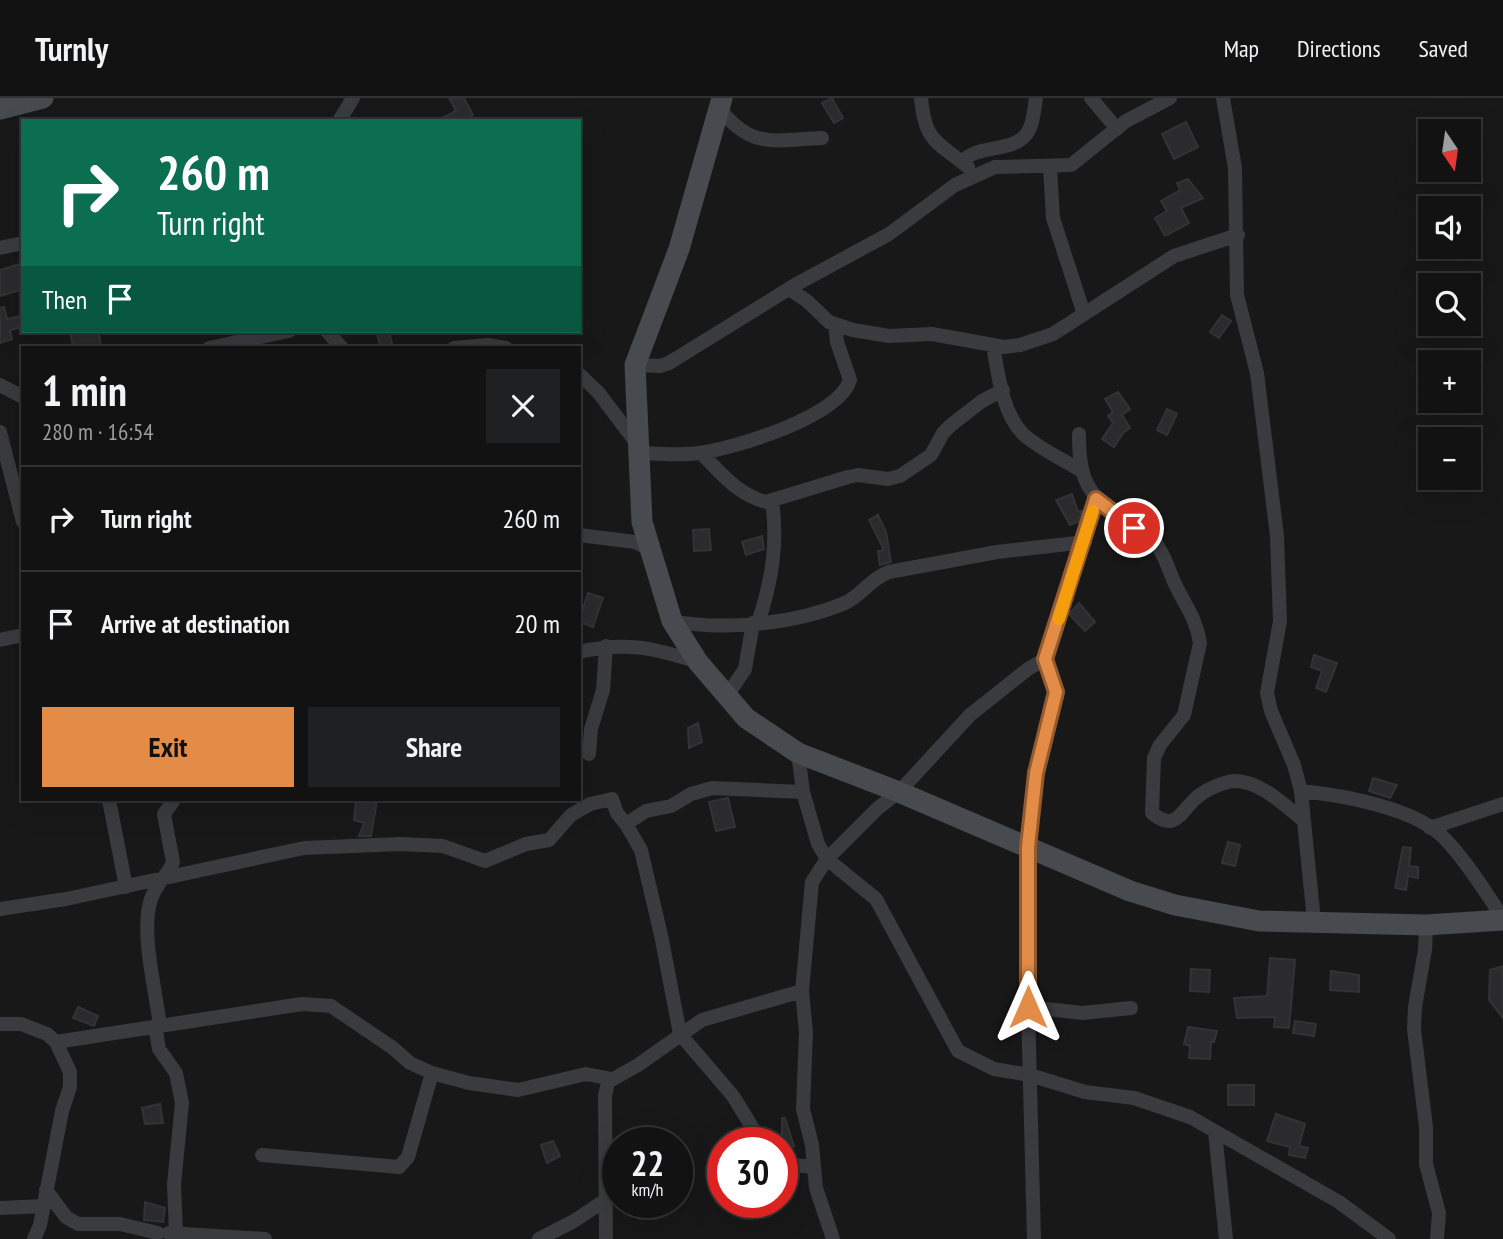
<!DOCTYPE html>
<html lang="en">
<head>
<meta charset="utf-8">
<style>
  body { margin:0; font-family:"PT Sans Narrow",sans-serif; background:#1f2021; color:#f1f3f6; height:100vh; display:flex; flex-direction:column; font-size:26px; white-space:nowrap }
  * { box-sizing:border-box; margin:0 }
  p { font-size:23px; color:#9c9ea0 }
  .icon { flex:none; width:38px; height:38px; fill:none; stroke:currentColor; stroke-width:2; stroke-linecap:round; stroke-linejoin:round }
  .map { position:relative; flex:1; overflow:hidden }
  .details { position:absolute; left:21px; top:248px; width:560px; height:455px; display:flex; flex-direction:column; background:#121213; border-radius:0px; box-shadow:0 7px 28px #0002,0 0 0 2px #313233 }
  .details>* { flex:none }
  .hud { position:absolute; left:21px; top:21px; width:560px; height:214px; border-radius:0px; box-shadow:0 7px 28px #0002,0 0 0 2px #313233; background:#0b6e4f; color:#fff; overflow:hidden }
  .needle { width:46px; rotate:167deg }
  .tools { position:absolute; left:1418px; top:21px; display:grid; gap:14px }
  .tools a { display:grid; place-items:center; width:63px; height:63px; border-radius:0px; background:#121213; box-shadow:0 7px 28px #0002,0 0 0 2px #313233; font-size:35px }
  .speed { position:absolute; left:602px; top:1029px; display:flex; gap:14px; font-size:35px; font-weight:700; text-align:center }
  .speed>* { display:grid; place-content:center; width:91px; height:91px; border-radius:50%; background:#121213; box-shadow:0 7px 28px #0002,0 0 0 2px #313233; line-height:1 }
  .speed small { font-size:18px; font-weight:400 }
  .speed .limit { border:10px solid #d22; background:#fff; color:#111 }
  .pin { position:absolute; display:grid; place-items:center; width:60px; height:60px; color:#fff; margin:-30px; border:4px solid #fff; border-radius:50%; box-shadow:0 2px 7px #0007 }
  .me { position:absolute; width:77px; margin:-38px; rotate:0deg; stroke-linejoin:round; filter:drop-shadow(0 0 5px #0008) }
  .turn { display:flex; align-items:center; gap:24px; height:147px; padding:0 21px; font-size:32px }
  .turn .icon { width:91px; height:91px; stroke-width:2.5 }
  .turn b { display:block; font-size:49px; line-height:60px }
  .then { display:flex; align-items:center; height:66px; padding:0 21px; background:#0003; gap:14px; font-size:26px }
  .round { display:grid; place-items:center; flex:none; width:74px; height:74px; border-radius:0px; background:#1f2021 }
  .head { display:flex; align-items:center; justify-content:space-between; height:119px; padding:0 21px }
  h1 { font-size:42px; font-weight:700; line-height:52px }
  .primary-button { display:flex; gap:14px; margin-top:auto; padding:14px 21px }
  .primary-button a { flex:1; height:80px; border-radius:0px; background:#e28c47; color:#111; font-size:28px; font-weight:700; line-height:80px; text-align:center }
  .primary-button a+a { background:#1f2021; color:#f1f3f6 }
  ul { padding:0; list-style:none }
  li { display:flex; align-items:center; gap:21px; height:105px; padding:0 21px; border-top:2px solid #313233 }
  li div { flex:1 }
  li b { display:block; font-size:26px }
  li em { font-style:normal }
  header { display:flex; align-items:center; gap:42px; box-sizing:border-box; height:98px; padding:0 35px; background:#121213; border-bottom:2px solid #313233 }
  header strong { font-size:33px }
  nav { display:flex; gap:38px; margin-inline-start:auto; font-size:24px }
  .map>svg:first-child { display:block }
  .building { fill:#2b2b2d; stroke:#323335; stroke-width:2 }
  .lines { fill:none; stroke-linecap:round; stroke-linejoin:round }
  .street { stroke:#393b3e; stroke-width:14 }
  .secondary { stroke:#474a4e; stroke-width:21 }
  .route-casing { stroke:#935b2e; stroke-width:18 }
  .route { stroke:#e28c47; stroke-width:12 }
  .slow { stroke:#f59e0b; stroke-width:12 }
</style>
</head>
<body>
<header>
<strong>Turnly</strong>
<nav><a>Map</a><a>Directions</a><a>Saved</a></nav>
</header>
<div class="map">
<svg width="1503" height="1141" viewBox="0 0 1503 1141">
  <rect width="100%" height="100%" fill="#181819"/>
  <path class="building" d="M 449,0 L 464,0 L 473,17 L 461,23 L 436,23 L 456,13 Z
    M 832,0 L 843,20 L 834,25 L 822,5 Z
    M 1186,24 L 1198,49 L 1174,61 L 1162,36 Z
    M 1188,81 L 1203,100 L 1181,110 L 1189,125 L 1165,138 L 1155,120 L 1167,113 L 1161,103 L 1180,92 L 1177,85 Z
    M 23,165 L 23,191 L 0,198 L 0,172 Z
    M 4,209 L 7,221 L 21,218 L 23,229 L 10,232 L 12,241 L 0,245 L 0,210 Z
    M 1222,217 L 1231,223 L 1219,240 L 1210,234 Z
    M 70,233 L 99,233 L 101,250 L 73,250 Z
    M 376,233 L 389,233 L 393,250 L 381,250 Z
    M 1118,294 L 1130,311 L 1122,317 L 1130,330 L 1124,334 L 1114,349 L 1102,341 L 1113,325 L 1108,318 L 1113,314 L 1105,301 Z
    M 1167,311 L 1177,316 L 1167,337 L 1157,332 Z
    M 1072,396 L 1078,414 L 1082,413 L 1078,424 L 1070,427 L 1056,402 Z
    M 878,417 L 886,434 L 891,464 L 880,467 L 878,453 L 884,452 L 869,422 Z
    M 709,431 L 711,452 L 694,453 L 693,432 Z
    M 762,438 L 764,451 L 746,457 L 742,444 Z
    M 588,495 L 603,500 L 593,529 L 579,524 Z
    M 1079,505 L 1095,524 L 1085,533 L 1069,516 Z
    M 1314,557 L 1337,565 L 1326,594 L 1316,590 L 1322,573 L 1311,569 Z
    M 698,625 L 702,644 L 689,650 L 688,630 Z
    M 1373,680 L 1397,687 L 1390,700 L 1369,693 Z
    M 728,700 L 735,729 L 716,733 L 709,704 Z
    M 356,702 L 377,703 L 371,738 L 359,738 L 364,725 L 354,722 Z
    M 1228,744 L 1240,747 L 1235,768 L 1222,765 Z
    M 1403,749 L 1411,750 L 1409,768 L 1418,769 L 1418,780 L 1408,778 L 1406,792 L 1395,790 Z
    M 1270,860 L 1295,862 L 1289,930 L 1274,929 L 1275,919 L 1237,920 L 1234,900 L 1267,898 Z
    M 1503,868 L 1503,920 L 1489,902 L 1490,872 Z
    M 1191,871 L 1210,872 L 1209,894 L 1190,893 Z
    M 1331,873 L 1359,877 L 1359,894 L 1330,892 Z
    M 78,909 L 98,918 L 94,928 L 73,920 Z
    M 1295,923 L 1316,926 L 1314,938 L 1293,935 Z
    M 1188,929 L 1217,933 L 1214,944 L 1211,944 L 1210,961 L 1189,960 L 1190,948 L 1184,946 Z
    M 1228,987 L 1254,987 L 1254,1007 L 1228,1007 Z
    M 160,1006 L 163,1025 L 145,1026 L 142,1010 Z
    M 1276,1016 L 1305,1026 L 1299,1048 L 1308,1050 L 1305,1060 L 1289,1057 L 1290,1049 L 1267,1043 Z
    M 782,1020 L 785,1020 L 794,1048 L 782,1052 Z
    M 553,1043 L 560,1058 L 547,1065 L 541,1047 Z
    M 145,1104 L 165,1110 L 163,1124 L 144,1122 Z"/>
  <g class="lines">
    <path class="street" d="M 921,0 C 925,45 937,43 968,69
      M 1091,0 L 1117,31
      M 1223,0 L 1235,70 L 1237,197 L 1257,275 L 1277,438 L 1280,523 L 1267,595 L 1271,613 L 1294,667 L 1301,693 L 1314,823
      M 719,10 C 752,52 774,42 822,40
      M 339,23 L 353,0
      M 962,64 C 979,44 1016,57 1029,32 C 1034,22 1034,11 1036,0
      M 1050,69 L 1053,120 L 1084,216
      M 0,150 L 23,145
      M 789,191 L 807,203 L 829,224 L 853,232 L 889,238 L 932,236 L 1004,249 L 1020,247 L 1053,236 L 1174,158 L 1238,137
      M 327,233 L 342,250
      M 993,247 C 998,276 1002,314 1023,336 C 1038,350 1062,361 1080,372
      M 209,250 L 289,233
      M 454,250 L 488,247 L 506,250
      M 635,267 L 660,268 L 669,265 L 795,187 L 889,136 L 955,87 L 995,69 L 1071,67 L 1126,23 L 1170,0
      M 579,276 L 598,294 L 638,347
      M 0,287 L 23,299
      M 0,334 L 23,424
      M 1079,336 C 1079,388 1090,398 1131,428 C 1138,433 1148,437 1154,443 C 1165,456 1168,471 1175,486 C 1185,507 1197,522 1200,545 L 1184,617 L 1160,647 L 1154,660 L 1152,715 C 1175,734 1180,715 1195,701 C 1203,693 1222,684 1234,683 C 1261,683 1284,707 1304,723
      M 639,355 C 659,355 679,358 699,355 C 735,350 839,319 850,282 L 837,244 L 835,226
      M 701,355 C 721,375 738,397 766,404 L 848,379 L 858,377 L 888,381 L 900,378 L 931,357 L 943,335 L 951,327 L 982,303 L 1003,292
      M 579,437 L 635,444 L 651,452
      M 672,523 C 724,533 795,526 845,505 C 862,497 871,480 889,474 L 997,454 L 1085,444
      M 758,525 C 772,483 778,446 772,402
      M 0,542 L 23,537
      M 579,554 C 625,543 654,550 698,564
      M 726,599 L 745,571 L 753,525
      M 798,655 L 803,694 L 818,746 L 827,761 L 876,801 L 958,953 L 994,971 L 1030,977 L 1085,994 L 1134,1000 L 1190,1019 L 1339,1104 L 1389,1141
      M 589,656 L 591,631 L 603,592 L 606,548
      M 1301,693 C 1341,697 1418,710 1446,742 C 1468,765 1485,794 1503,820
      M 109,702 L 126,789
      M 626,726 L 646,713 L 671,708 L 691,696 L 712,690 L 803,694
      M 1430,730 L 1503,706
      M 0,811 L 66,801 L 304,750 L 401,746 L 443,748 L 485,763 L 526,746 L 549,742 L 571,717 L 590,706 L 612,701 L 617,715 L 626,726 L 641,752 L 661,837 L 680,936 L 733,998 L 762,1045
      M 1426,827 L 1425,852 L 1415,909 L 1414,931 L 1426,1029 L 1426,1066 L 1439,1115 L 1437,1141
      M 1028,909 L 1083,915 L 1131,910
      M 0,926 L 21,926 L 47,936 L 56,944 L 70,974 L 70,989 L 62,1013 L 40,1127 L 34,1141
      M 155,928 L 159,951 L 176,975 L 182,1005 L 174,1086 L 176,1135
      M 160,928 C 156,893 140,834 151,801 C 157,784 169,776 173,764 L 164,716 L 174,702
      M 56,944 L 302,906 L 331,908 L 393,950 L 410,965 L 432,975 L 469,985 L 518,992 L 586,976 L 612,981
      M 1215,1034 L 1226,1141
      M 262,1057 L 399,1069 L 408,1059 L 432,975
      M 782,1066 L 814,1069
      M 46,1092 L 66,1119 L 78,1126 L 120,1126 L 158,1135
      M 0,1110 L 44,1108
      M 169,1135 L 265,1141
      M 539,1141 L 574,1123 L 607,1101
      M 606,1141 L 605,998 L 608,984 L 638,967 L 702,922 L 802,893
      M 833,1141 L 816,1090 L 812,1047 L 803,1011 L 806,934 L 802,893 L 812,784 L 827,761 L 878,710 L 899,694 L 970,617 L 1028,571 L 1045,561 L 1096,401
      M 1034,1141 L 1028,909 L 1028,749 L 1036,675 L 1056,594 L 1045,561"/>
    <path class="secondary" d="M 722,0 L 679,151 L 635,267 L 642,424 L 672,523 L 698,564 L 746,620 L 798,655 L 899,694 L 1130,793 L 1175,807 L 1259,823 L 1426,827 L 1503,822
      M 0,11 L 43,0"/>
  </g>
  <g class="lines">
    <defs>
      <path id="route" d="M 1028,909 L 1028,749 L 1036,675 L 1056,594 L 1045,561 L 1096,401 L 1134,430"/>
    </defs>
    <use href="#route" class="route-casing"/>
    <use href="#route" class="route"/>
    <path class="slow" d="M 1059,521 L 1093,413"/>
  </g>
</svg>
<div class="tools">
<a><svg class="needle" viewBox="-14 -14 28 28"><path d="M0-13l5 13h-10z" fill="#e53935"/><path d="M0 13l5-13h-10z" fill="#9c9ea0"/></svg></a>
<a><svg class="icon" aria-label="sound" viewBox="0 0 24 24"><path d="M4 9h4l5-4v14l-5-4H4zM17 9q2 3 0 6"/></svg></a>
<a><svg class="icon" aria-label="search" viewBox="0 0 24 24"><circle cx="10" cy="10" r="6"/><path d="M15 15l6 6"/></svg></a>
<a>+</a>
<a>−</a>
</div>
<div class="speed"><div>22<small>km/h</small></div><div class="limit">30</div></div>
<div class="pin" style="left:1134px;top:430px;background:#d93025"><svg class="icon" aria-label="arrive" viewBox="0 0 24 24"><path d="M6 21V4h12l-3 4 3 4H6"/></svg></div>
<svg class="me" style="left:1028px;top:909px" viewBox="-20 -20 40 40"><path d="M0-17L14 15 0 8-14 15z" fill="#e28c47" stroke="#fff" stroke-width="4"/></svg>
<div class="hud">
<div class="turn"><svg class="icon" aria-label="right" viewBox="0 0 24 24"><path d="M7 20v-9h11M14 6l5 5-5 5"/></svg><div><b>260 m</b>Turn right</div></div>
<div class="then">Then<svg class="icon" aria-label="arrive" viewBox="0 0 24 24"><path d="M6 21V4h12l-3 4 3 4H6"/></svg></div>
</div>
<section class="details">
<div class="head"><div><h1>1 min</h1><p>280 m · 16:54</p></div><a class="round"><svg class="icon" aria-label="close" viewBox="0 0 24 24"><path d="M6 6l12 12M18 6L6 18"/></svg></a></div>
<ul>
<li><svg class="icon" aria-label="right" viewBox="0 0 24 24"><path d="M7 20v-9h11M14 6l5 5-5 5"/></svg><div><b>Turn right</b></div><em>260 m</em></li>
<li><svg class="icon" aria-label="arrive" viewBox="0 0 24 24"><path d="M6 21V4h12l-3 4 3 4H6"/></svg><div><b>Arrive at destination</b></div><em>20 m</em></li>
</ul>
<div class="primary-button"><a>Exit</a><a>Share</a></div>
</section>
</div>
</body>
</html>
